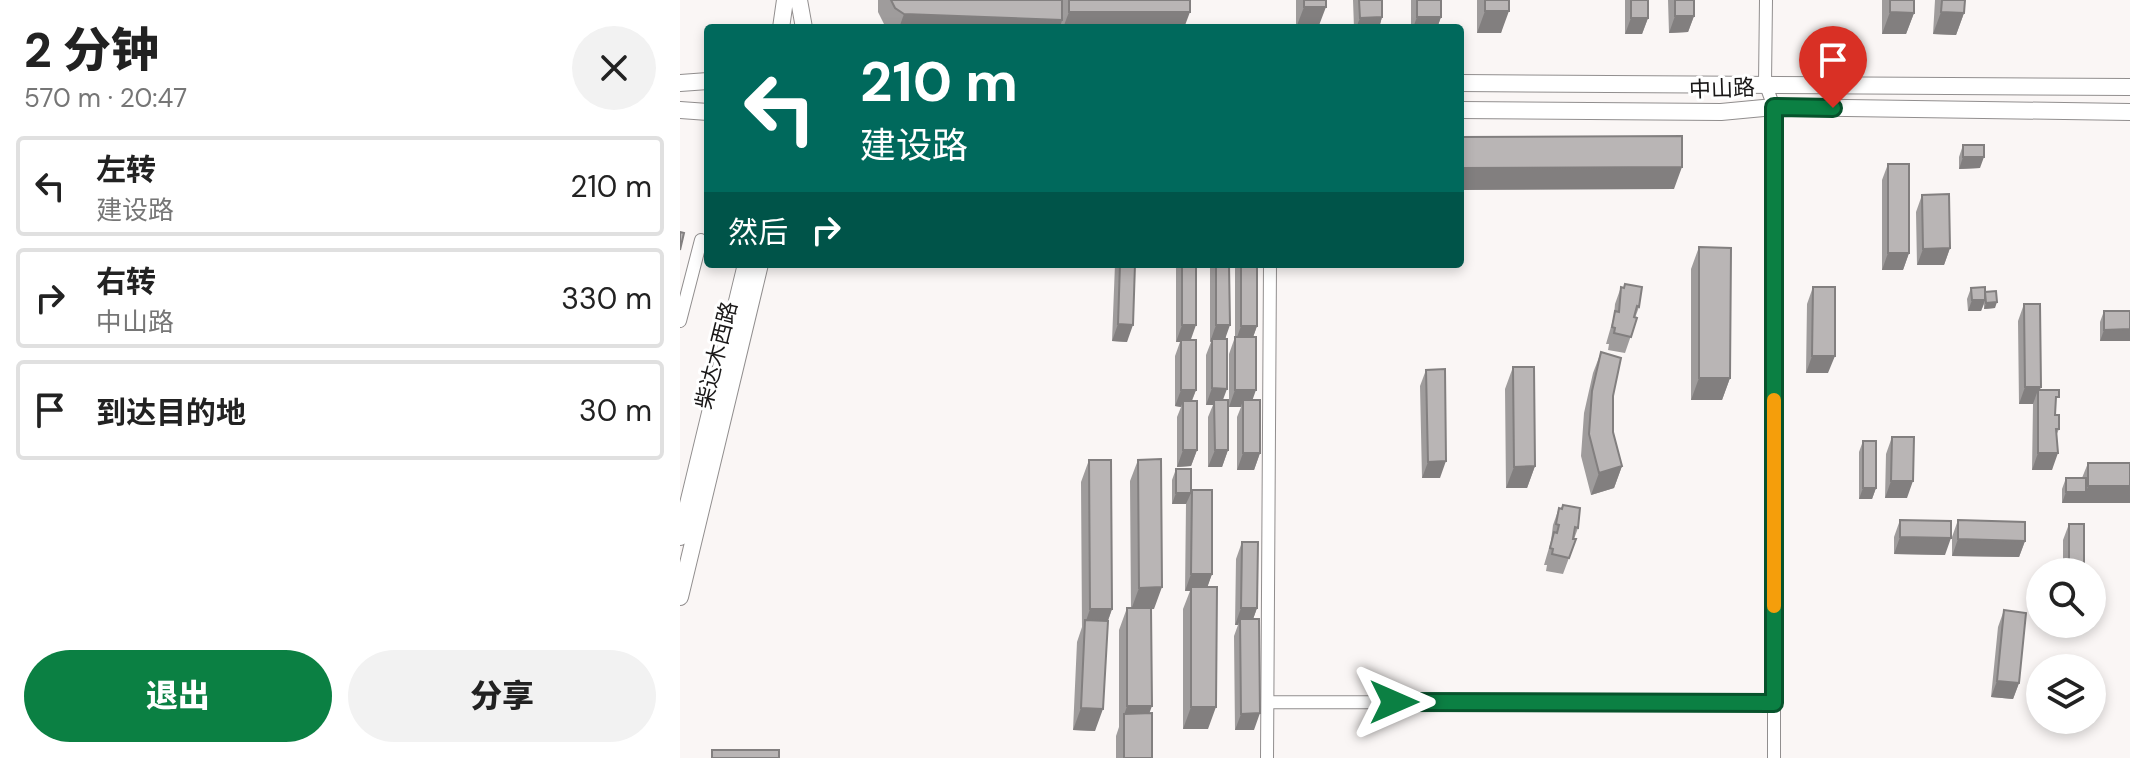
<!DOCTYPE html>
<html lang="zh">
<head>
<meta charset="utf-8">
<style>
  body { margin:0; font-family:"DM Sans","Noto Sans SC",sans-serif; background:#f2f2f2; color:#222; height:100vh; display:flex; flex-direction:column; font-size:30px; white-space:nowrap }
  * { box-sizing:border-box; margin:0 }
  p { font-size:26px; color:#767676 }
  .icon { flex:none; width:44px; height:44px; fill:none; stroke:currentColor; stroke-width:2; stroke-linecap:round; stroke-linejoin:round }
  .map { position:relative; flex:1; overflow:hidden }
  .side { display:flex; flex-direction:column; background:#fff; width:680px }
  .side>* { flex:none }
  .guide { position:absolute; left:24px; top:24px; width:760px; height:244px; border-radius:8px; box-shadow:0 4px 12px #0003; background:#00695c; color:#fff; overflow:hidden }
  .fabs { position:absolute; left:1346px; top:558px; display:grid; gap:16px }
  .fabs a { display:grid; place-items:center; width:80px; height:80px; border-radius:50%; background:#fff; box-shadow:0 4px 12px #0003; font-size:40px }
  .pin { position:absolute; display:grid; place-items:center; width:68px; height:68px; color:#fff; margin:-82px -34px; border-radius:50% 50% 50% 0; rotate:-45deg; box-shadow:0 0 8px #0007 }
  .pin .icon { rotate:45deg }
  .me { position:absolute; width:88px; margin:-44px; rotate:90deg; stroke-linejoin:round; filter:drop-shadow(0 0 6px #0008) }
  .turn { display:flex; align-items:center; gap:28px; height:168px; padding:0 24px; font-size:36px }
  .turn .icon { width:104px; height:104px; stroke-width:2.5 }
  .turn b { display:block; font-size:56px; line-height:68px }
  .then { display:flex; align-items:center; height:76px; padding:0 24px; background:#0003; gap:16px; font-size:30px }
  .round { display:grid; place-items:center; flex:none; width:84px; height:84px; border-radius:42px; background:#f2f2f2 }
  .summary { display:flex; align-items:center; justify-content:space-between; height:136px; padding:0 24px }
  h1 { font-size:48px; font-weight:800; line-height:60px }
  .button { display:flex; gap:16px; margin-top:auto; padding:16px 24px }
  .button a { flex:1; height:92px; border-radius:48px; background:#0b8043; color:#fff; font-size:32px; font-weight:800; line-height:92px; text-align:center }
  .button a+a { background:#f2f2f2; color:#222 }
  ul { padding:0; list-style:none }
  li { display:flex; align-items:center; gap:24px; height:100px; margin:0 16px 12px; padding:0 8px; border:4px solid #e0e0e0; border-radius:8px }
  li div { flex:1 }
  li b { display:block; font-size:30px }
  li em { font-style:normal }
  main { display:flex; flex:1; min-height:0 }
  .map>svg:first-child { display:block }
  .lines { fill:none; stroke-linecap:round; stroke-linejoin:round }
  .minor-casing { stroke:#918e8e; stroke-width:14 }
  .major-casing { stroke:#918e8e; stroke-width:18 }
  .minor { stroke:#fff; stroke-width:12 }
  .major { stroke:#fff; stroke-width:16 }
  .wall { fill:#9f9c9c }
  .shaded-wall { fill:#827f7f }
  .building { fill:#b9b5b5; stroke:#827f7f; stroke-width:2 }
  .route-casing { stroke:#07532c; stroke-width:20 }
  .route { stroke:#0b8043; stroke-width:14 }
  .slow { stroke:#f59e0b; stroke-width:14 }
  .labels { text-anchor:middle; stroke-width:6; stroke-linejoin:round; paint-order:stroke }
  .street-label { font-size:22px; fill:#191717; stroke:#fff }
</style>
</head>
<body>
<main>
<section class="side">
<div class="summary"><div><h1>2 分钟</h1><p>570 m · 20:47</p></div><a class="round"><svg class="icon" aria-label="close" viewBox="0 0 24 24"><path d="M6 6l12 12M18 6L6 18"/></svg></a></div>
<ul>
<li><svg class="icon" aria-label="left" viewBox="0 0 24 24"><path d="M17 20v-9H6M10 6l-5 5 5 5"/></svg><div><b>左转</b><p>建设路</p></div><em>210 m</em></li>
<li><svg class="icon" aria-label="right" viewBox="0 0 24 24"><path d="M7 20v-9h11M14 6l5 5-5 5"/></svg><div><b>右转</b><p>中山路</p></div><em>330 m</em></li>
<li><svg class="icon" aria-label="arrive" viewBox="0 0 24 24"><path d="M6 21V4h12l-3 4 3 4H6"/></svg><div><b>到达目的地</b></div><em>30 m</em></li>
</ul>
<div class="button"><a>退出</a><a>分享</a></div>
</section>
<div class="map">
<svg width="1450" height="758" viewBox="0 0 1450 758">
  <rect width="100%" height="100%" fill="#faf6f5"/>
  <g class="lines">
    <defs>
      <path id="minor" d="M 1086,0 L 1085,83 L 1094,107 L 1094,758
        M 0,321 L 21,240
        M 588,702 L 1094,703
        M 587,758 L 590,264"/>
      <path id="major" d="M 119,0 L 124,28
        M 101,28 L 105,0
        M 0,83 L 28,81
        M 780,83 L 1450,87
        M 0,110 L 28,112
        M 780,110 L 1041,112 L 1094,107 L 1450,112
        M 0,537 L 66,264
        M 0,597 L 80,264"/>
    </defs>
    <use href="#minor" class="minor-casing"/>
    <use href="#major" class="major-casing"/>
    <use href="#minor" class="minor"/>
    <use href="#major" class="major"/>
  </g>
  <path class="wall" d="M 198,0 L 510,0 L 504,28 L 381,28 L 381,24 L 380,28 L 206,28 L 198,12 Z
    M 616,0 L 646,0 L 638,28 L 616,28 Z
    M 673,0 L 702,0 L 702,17 L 699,28 L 674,28 Z
    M 731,0 L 761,0 L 761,17 L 757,28 L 731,28 Z
    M 797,0 L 829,0 L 821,33 L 797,33 Z
    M 945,0 L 968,0 L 968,18 L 962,34 L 945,34 Z
    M 988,0 L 1014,0 L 1014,16 L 1008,32 L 989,33 Z
    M 1202,0 L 1234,0 L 1234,13 L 1226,34 L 1202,34 Z
    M 1255,0 L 1285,0 L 1284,13 L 1276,35 L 1253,34 Z
    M 1283,145 L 1300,168 L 1279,169 L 1279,157 Z
    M 1208,164 L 1229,253 L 1223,270 L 1202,270 L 1202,180 Z
    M 1242,195 L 1270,248 L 1264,265 L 1237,265 L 1236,212 Z
    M 1019,247 L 1050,378 L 1042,400 L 1011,400 L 1011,269 Z
    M 435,264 L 455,264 L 447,342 L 432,341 Z
    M 496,264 L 516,264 L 510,340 L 516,390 L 512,401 L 517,450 L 511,466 L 497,467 L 497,417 L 501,407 L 495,406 L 495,356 L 500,342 L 496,342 Z
    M 530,264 L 549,264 L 543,400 L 548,450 L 542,467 L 528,467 L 528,417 L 533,405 L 526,405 L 526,355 L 531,342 L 530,342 Z
    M 555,264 L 577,264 L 577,326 L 573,337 L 572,400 L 580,453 L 574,470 L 557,470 L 557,417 L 561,407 L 549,407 L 549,354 L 555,337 Z
    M 941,287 L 943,288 L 959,307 L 955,318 L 957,318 L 945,353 L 928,350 L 929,344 L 926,344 L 934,316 L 935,304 Z
    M 1133,287 L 1148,373 L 1126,373 L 1127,304 Z
    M 1291,288 L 1305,293 L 1315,308 L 1304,309 L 1304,304 L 1301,311 L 1288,311 L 1287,299 Z
    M 1344,304 L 1360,390 L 1375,406 L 1375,415 L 1379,429 L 1376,436 L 1372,470 L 1352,470 L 1353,404 L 1339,404 L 1338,321 Z
    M 1424,311 L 1450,341 L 1420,341 L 1420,322 Z
    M 921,352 L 933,396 L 933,432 L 942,466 L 934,488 L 911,495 L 901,456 L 904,413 L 913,373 Z
    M 833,367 L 855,466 L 847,488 L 826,488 L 825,389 Z
    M 746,370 L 760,478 L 742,478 L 740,386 Z
    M 1212,437 L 1227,498 L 1205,498 L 1206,454 Z
    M 1183,441 L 1196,488 L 1192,499 L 1179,499 L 1179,452 Z
    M 409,460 L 432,609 L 428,621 L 415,731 L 393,730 L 397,642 L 402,627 L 401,482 Z
    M 458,460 L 474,609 L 471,609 L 469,714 L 472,758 L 436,758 L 436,736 L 439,727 L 439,630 L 447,608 L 451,608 L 450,481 Z
    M 1408,463 L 1450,503 L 1382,503 L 1382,489 L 1386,478 L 1402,478 Z
    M 496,469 L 511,492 L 512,490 L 532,574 L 527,587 L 528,729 L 503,729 L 503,609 L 510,591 L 505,591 L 506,504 L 492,504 L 492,480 Z
    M 879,508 L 898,528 L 894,539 L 896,539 L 883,574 L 866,571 L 867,565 L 864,565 L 871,541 L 873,525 Z
    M 1220,520 L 1265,555 L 1214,554 L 1214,537 Z
    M 1278,520 L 1345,541 L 1339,557 L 1272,556 L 1272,537 Z
    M 1389,524 L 1404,572 L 1383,572 L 1383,540 Z
    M 562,542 L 577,608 L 573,619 L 574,730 L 555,730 L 554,636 L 558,625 L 555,625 L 556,559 Z
    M 1324,610 L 1339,683 L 1333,699 L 1311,697 L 1318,627 Z"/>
  <path class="shaded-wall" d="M 624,7 L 646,7 L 638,28 L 616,28 Z
    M 805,11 L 829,11 L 821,33 L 797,33 Z
    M 389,12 L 510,12 L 504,28 L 383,28 Z
    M 1210,12 L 1234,13 L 1226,34 L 1202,34 Z
    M 1261,12 L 1284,13 L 1276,35 L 1253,34 Z
    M 224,14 L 382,20 L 380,28 L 219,28 Z
    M 995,16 L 1014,16 L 1008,32 L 989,33 Z
    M 702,17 L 699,28 L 676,28 L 680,18 Z
    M 737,17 L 761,17 L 757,28 L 733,28 Z
    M 951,18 L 968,18 L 962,34 L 945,34 Z
    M 1283,157 L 1304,157 L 1300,168 L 1279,169 Z
    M 1002,167 L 994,189 L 780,190 L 780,168 Z
    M 1270,248 L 1264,265 L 1237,265 L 1243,249 Z
    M 1208,253 L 1229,253 L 1223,270 L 1202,270 Z
    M 1292,300 L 1305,300 L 1301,311 L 1288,311 Z
    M 1317,302 L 1315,308 L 1304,309 L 1306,303 Z
    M 438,324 L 453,325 L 447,342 L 432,341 Z
    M 502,325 L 516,325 L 510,342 L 496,342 Z
    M 536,325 L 550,325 L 544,342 L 532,339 L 530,342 Z
    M 561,326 L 577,326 L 571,343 L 555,343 Z
    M 1450,329 L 1450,341 L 1420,341 L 1424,330 Z
    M 1132,356 L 1155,356 L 1148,373 L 1126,373 Z
    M 1019,378 L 1050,378 L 1042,400 L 1011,400 Z
    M 1345,387 L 1361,387 L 1358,395 L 1358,390 L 1353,404 L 1339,404 Z
    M 532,388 L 547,389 L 541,405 L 534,400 L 533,405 L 526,405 Z
    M 501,390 L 516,390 L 509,407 L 503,401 L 501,407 L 495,406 Z
    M 555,390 L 576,390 L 570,407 L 563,400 L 561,407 L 549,407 Z
    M 503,450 L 517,450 L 511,466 L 497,467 Z
    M 535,450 L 548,450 L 542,467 L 528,467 Z
    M 563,453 L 580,453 L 574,470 L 557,470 Z
    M 1358,453 L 1378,453 L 1372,470 L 1352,470 Z
    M 766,461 L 760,478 L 742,478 L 748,462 Z
    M 855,466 L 847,488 L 826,488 L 834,467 Z
    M 942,466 L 934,488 L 911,495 L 919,473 Z
    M 1211,481 L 1233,481 L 1227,498 L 1205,498 Z
    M 1408,486 L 1450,486 L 1450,503 L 1382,503 L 1386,492 L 1406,492 Z
    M 1183,488 L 1196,488 L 1192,499 L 1179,499 Z
    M 496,493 L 511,493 L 506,504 L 492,504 Z
    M 1220,537 L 1271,538 L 1265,555 L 1214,554 Z
    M 1278,539 L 1345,541 L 1339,557 L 1272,556 Z
    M 511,574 L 532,574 L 526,591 L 511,587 L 510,591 L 505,591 Z
    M 482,587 L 474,609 L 451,610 L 459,588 Z
    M 561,608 L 577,608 L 571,625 L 560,619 L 558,625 L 555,625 Z
    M 410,609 L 432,609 L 424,631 L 405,624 Z
    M 1317,681 L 1339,683 L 1333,699 L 1311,697 Z
    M 447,706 L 472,706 L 464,728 L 444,715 Z
    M 511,707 L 536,707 L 528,729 L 503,729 Z
    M 401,708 L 423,709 L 415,731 L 393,730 Z
    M 580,713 L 574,730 L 555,730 L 561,714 Z"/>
  <path class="building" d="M 211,0 L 382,0 L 382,20 L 224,14 L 215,8 Z
    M 389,0 L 510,0 L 510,12 L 389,12 Z
    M 624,0 L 646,0 L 646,7 L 624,7 Z
    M 679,0 L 702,0 L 702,17 L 680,18 Z
    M 737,0 L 761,0 L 761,17 L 737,17 Z
    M 805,0 L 829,0 L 829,11 L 805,11 Z
    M 951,0 L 968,0 L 968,18 L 951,18 Z
    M 995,0 L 1014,0 L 1014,16 L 995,16 Z
    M 1210,0 L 1234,0 L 1234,13 L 1210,12 Z
    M 1262,0 L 1285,0 L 1284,13 L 1261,12 Z
    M 1002,136 L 1002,167 L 780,168 L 780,137 Z
    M 1283,145 L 1304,145 L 1304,157 L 1283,157 Z
    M 1208,164 L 1229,164 L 1229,253 L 1208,253 Z
    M 1269,194 L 1270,248 L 1243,249 L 1242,195 Z
    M 0,232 L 4,233 L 0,250 Z
    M 1019,247 L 1051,248 L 1050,378 L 1019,378 Z
    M 440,264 L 455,264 L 453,325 L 438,324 Z
    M 502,264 L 516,264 L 516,325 L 502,325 Z
    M 536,264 L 549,264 L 550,325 L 536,325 Z
    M 561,264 L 577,264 L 577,326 L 561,326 Z
    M 945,284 L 962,287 L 959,307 L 957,306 L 954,317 L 957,318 L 951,337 L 934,333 L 935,328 L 932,327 L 935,311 L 939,312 L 941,287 L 944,288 Z
    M 1133,287 L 1155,287 L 1155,356 L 1132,356 Z
    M 1305,287 L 1305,300 L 1292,300 L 1291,288 Z
    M 1316,291 L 1317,302 L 1306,303 L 1305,292 Z
    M 1344,304 L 1360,304 L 1361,387 L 1345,387 Z
    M 1424,311 L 1450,311 L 1450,329 L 1424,330 Z
    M 555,337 L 576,337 L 576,390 L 555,390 Z
    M 532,339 L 547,339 L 547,389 L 532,388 Z
    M 501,340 L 516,340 L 516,390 L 501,390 Z
    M 921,352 L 941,358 L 933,396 L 933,432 L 942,466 L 919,473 L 909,434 L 912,391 Z
    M 833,367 L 854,367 L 855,466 L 834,467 Z
    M 765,369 L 766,461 L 748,462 L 746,370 Z
    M 1358,390 L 1379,390 L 1379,397 L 1376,397 L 1375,415 L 1379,415 L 1379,429 L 1376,429 L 1378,453 L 1358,453 Z
    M 534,400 L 548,400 L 548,450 L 535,450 Z
    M 563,400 L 580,400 L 580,453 L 563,453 Z
    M 503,401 L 517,401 L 517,450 L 503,450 Z
    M 1212,437 L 1234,437 L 1233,481 L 1211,481 Z
    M 1183,441 L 1196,441 L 1196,488 L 1183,488 Z
    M 481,459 L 482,587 L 459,588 L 458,460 Z
    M 409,460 L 431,460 L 432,609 L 410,609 Z
    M 1408,463 L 1450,463 L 1450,486 L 1408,486 Z
    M 496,469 L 511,469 L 511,493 L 496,493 Z
    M 1386,478 L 1406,478 L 1406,492 L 1386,492 Z
    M 512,490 L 532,490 L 532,574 L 511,574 Z
    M 883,505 L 900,508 L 898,528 L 895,527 L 893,539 L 896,539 L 889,558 L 872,554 L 873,549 L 870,548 L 874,532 L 877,533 L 879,525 L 876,524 L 879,508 L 882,509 Z
    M 1220,520 L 1271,521 L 1271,538 L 1220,537 Z
    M 1278,520 L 1345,522 L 1345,541 L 1278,539 Z
    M 1389,524 L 1404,524 L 1404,572 L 1389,572 Z
    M 562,542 L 578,542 L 577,608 L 561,608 Z
    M 511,587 L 537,587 L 536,707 L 511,707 Z
    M 447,608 L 471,608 L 472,706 L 447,706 Z
    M 1324,610 L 1346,613 L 1339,683 L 1317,681 Z
    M 560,619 L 579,619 L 580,713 L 561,714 Z
    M 405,620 L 428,621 L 423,709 L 401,708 Z
    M 472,713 L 472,758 L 444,758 L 444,714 Z
    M 32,750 L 99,750 L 99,758 L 32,758 Z"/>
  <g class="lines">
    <defs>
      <path id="route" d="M 714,702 L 1094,703 L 1094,107 L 1153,108"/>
    </defs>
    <use href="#route" class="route-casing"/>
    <use href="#route" class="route"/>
    <path class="slow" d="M 1094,606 L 1094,400"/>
  </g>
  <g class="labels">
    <g class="street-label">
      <text transform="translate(1042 88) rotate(-2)" y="8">中山路</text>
      <text transform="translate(36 355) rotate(-76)" y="8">柴达木西路</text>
    </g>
  </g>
</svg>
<div class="fabs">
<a><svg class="icon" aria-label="search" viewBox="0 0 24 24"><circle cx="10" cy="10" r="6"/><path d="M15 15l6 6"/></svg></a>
<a><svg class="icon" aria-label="layers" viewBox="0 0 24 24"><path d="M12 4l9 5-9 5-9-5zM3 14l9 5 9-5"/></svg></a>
</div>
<div class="pin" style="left:1153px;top:108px;background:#d93025"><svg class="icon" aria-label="arrive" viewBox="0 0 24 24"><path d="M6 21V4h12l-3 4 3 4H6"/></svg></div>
<svg class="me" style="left:714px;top:702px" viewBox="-20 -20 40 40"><path d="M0-17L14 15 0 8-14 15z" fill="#0b8043" stroke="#fff" stroke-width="4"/></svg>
<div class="guide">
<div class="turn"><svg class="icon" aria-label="left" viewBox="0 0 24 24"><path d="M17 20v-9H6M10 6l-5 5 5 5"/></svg><div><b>210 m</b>建设路</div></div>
<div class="then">然后<svg class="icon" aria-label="right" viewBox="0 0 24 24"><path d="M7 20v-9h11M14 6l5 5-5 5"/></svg></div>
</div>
</div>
</main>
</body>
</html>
